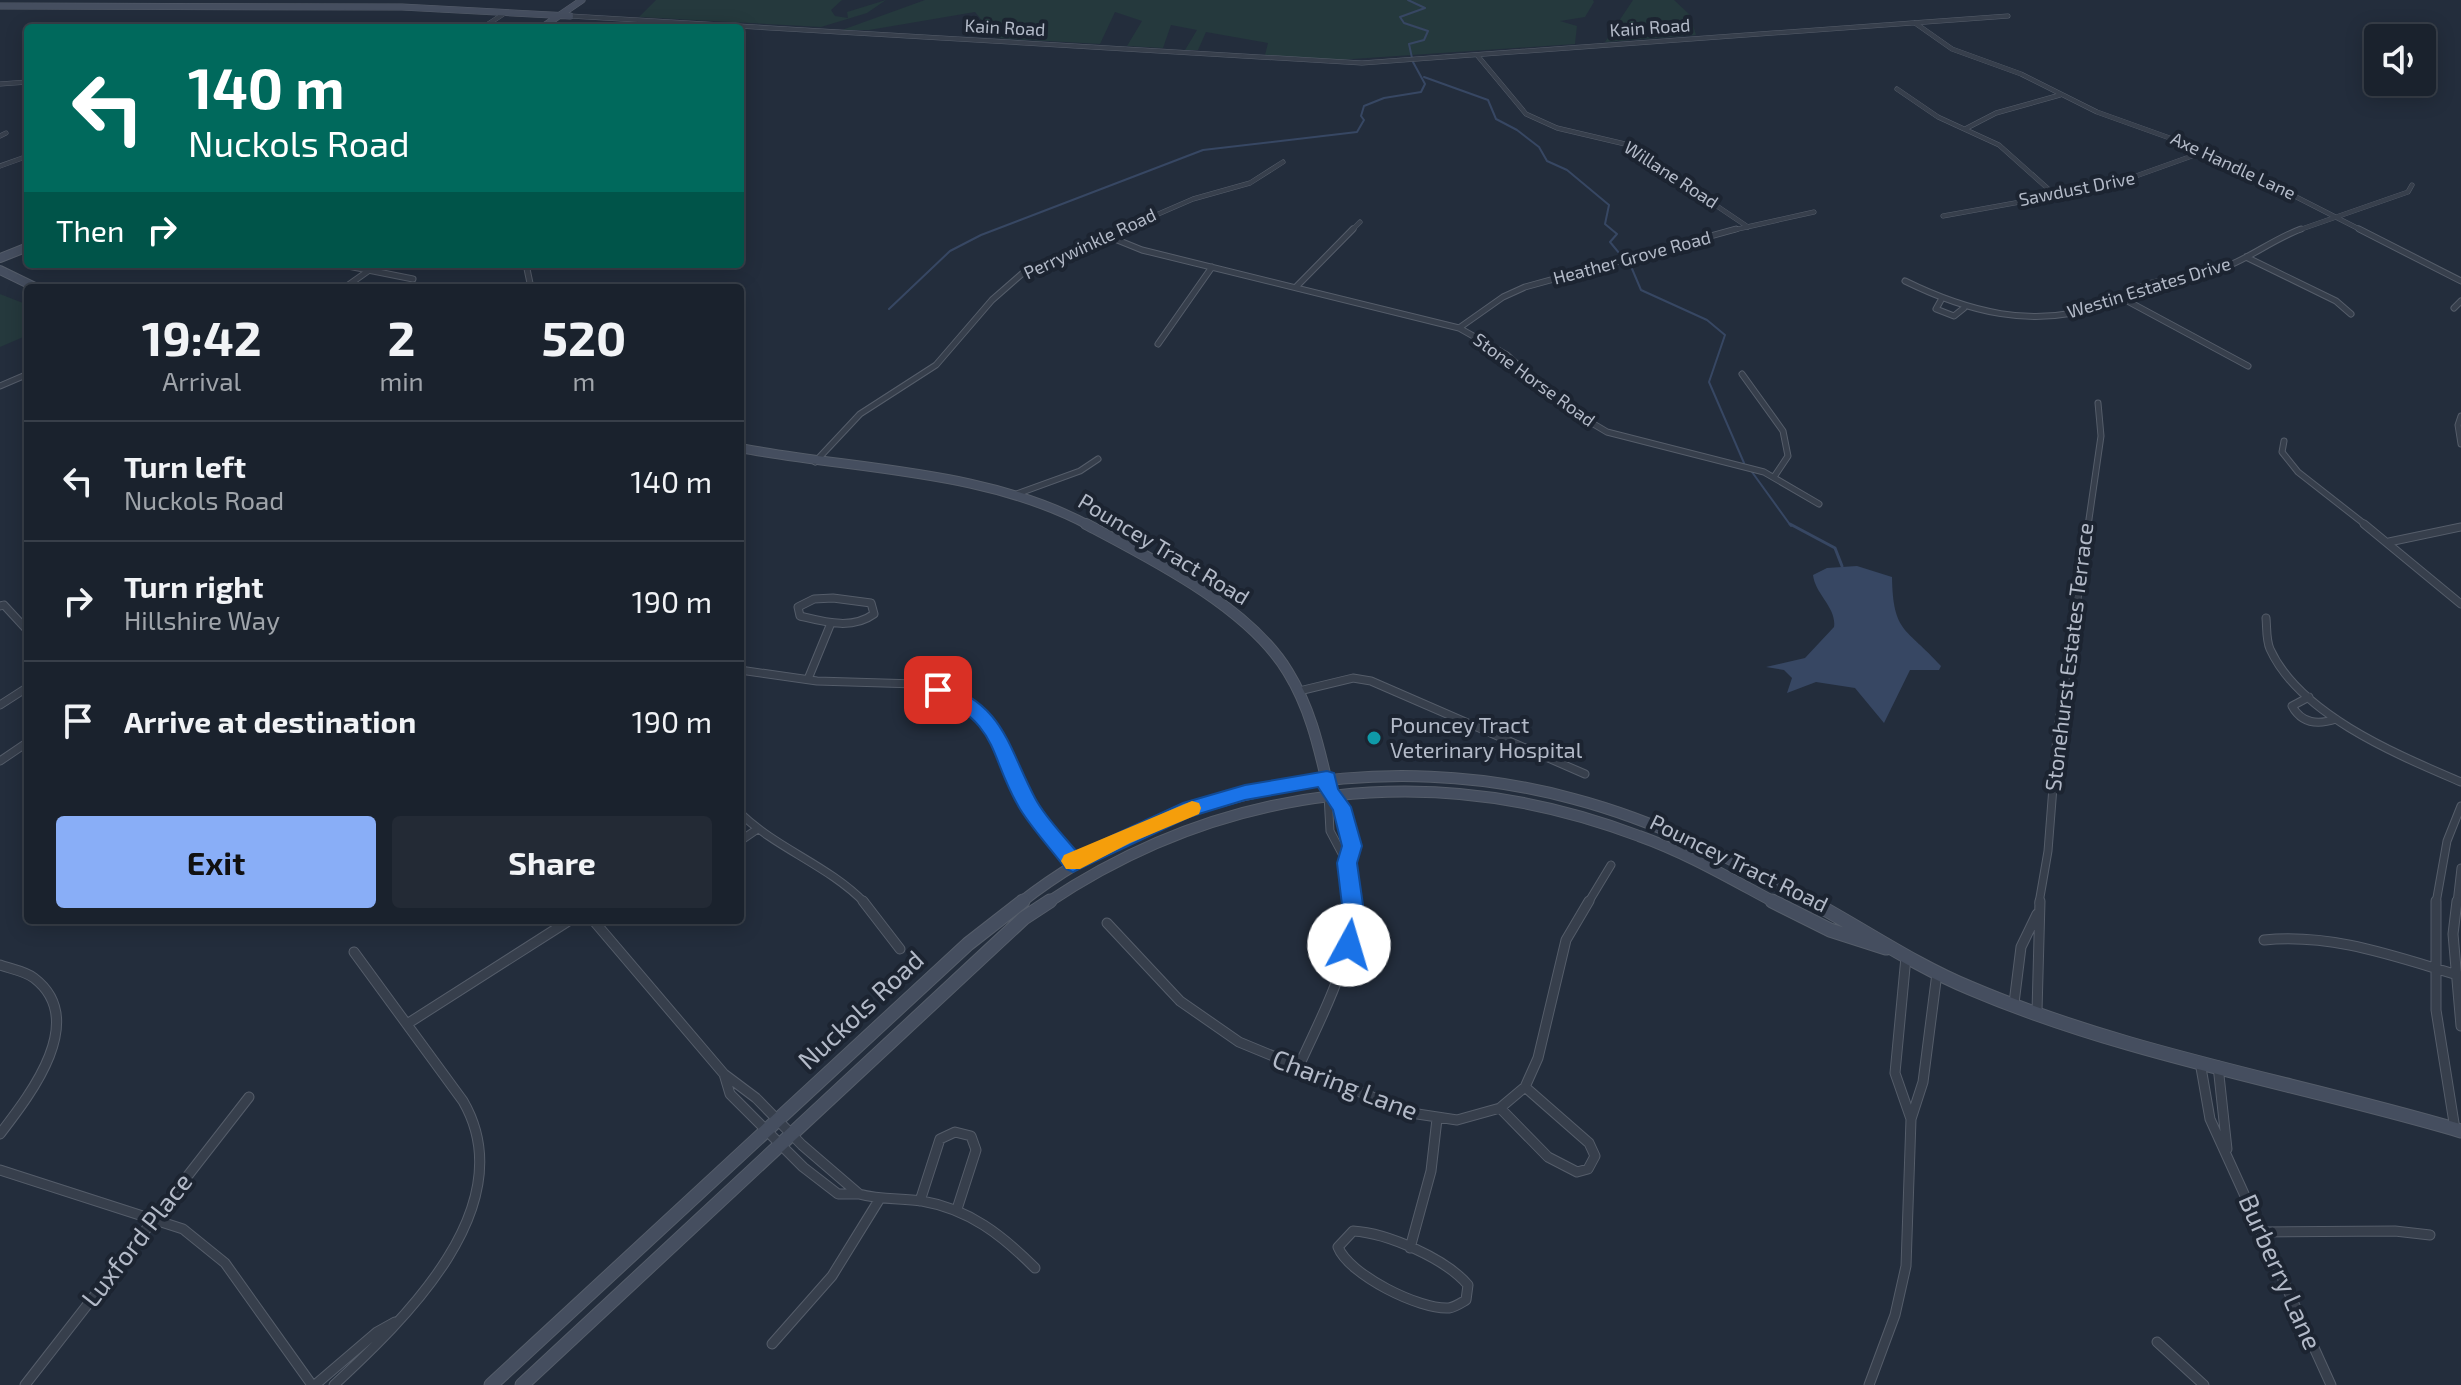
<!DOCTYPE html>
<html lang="en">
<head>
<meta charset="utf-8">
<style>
  body { margin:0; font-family:"Exo 2",sans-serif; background:#232a35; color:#f1f3f6; height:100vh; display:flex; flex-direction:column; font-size:30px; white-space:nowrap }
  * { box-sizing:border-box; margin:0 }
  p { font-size:26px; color:#9fa4aa }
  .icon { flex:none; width:44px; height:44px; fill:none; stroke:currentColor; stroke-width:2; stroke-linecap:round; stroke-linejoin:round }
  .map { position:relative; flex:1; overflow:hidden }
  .drawer { position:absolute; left:24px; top:284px; width:720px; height:640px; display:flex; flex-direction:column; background:#1a222d; border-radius:8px; box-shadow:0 4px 20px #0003,0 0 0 2px #383f49 }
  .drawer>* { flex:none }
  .guide { position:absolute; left:24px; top:24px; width:720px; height:244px; border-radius:8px; box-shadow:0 4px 20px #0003,0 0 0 2px #383f49; background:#00695c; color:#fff; overflow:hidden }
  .controls { position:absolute; left:2364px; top:24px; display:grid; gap:16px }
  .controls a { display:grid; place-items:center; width:72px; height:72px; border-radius:8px; background:#1a222d; box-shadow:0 4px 20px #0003,0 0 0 2px #383f49; font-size:40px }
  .pin { position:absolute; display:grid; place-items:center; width:68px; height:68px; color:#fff; margin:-34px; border-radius:16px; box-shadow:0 4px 12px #0006 }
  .me { position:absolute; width:88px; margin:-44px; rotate:6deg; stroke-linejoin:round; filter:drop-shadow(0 0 6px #0008) }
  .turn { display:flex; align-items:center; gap:28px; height:168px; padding:0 32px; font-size:36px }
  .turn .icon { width:104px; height:104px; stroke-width:2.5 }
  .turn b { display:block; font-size:56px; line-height:68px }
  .then { display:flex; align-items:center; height:76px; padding:0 32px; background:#0003; gap:16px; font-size:30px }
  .eta { display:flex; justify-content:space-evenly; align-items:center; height:136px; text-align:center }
  .eta b { font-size:48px; font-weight:700; line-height:56px }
  .button { display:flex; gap:16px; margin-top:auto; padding:16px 32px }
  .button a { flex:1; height:92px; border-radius:8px; background:#89aef7; color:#111; font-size:32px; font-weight:700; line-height:92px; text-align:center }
  .button a+a { background:#232a35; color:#f1f3f6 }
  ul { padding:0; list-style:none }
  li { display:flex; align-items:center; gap:24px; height:120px; padding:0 32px; border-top:2px solid #383f49 }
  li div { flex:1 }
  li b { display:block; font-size:30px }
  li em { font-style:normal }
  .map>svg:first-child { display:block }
  .green { fill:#25393d }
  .water { fill:#374763 }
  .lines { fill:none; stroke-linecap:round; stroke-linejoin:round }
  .stream-far1 { stroke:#374763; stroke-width:2 }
  .stream { stroke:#374763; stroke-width:3 }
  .street-far3-casing { stroke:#555d6a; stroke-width:5 }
  .street-far2-casing { stroke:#555d6a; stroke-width:7 }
  .street-far1-casing { stroke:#555d6a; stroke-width:9 }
  .street-casing { stroke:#555d6a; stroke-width:11 }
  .secondary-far3-casing { stroke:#555d6a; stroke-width:7 }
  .secondary-far2-casing { stroke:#555d6a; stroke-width:10 }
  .secondary-far1-casing { stroke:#555d6a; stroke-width:12 }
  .secondary-casing { stroke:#555d6a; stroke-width:15 }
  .street-far3 { stroke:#373f4c; stroke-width:4 }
  .street-far2 { stroke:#373f4c; stroke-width:5 }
  .street-far1 { stroke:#373f4c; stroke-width:7 }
  .street { stroke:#373f4c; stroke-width:9 }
  .secondary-far3 { stroke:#454e5f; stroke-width:6 }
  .secondary-far2 { stroke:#454e5f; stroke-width:8 }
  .secondary-far1 { stroke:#454e5f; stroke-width:10 }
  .secondary { stroke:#454e5f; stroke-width:13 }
  .route { fill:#1a73e8; stroke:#114b97; stroke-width:2 }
  .slow { fill:#f59e0b }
  .culture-dot { fill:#0f9aa8; stroke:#1c2431; stroke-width:3 }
  .labels { text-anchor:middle; stroke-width:8; stroke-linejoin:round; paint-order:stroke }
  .far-street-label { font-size:18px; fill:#b3bac8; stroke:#1c2431 }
  .street-label { font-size:22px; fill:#b3bac8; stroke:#1c2431 }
  .poi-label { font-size:22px; fill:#b3bac8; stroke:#1c2431; text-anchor:start }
  .near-street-label { font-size:26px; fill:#b3bac8; stroke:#1c2431 }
</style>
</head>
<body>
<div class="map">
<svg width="2461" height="1385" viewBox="0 0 2461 1385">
  <rect width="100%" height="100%" fill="#232d3c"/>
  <path class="green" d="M 656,0 L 842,0 L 831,10 L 835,16 L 848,18 L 847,12 L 886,0 L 867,13 L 821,27 L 639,17 Z
    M 925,0 L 1593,0 L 1594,2 L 1585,17 L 1560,21 L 1577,26 L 1575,44 L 1338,60 L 1265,55 L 1268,43 L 1206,32 L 1198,50 L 1185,50 L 1197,30 L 1171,25 L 1163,48 L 1127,46 L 1142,21 L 1115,12 L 1100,44 L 996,38 L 975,12 L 869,30 L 842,30 Z
    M 1633,0 L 1674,0 L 1690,15 L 1696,35 L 1605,42 Z
    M 0,294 L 28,305 L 28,335 L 0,347 Z"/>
  <path class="water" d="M 1857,566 L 1892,577 C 1893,634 1906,627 1941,666 L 1939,670 L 1910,670 L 1884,723 L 1855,688 L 1816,682 L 1787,693 L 1792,678 L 1784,670 L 1766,667 L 1805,658 L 1834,627 C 1837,608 1815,594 1813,575 L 1827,568 Z"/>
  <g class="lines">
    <path class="stream-far1" d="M 1408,0 L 1425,8 L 1400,17 L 1404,23 L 1428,31 L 1424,40 L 1409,44 L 1412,58
      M 1424,77 L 1488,100 L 1496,119 L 1517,130 L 1539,147 L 1547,161 L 1567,170 L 1609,205 L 1605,224 L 1617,234 L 1610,242 L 1624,259
      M 1630,264 L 1641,290 L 1707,320 L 1725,335 L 1709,382 L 1744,463
      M 889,309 L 950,251 L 981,235 L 1203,150 L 1357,132 L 1364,120 L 1361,116 L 1364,106 L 1384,98 L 1421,92 L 1425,84 L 1413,62
      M 1752,472 L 1791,526"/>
    <path class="stream" d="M 1790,524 L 1835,548 L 1842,566"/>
    <defs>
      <path id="street-far3" d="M 570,16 L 1362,63 L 2008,16
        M 1915,23 L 1952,49 L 2021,74 L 2097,112 L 2206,151 L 2363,231
        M 482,28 L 505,13
        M 1477,55 L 1526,114 L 1557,128 L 1625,144 L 1748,227
        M 0,84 L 28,82
        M 1897,89 L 1938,117 L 1999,145 L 2055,195
        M 1965,129 L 1996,113 L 2060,95
        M 0,136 L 6,133
        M 0,166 L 28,156
        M 1943,216 L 2108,186 L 2206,151
        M 1119,231 L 1193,199 L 1250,183 L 1283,162
        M 1351,231 L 1360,222
        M 1729,231 L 1814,212
        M 2296,231 L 2408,192 L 2412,185"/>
      <path id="street-far2" d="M 2359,229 L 2461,281
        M 1105,235 L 1142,250 L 1459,328 L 1507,355 L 1565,407 L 1607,432 L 1764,472 L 1819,504
        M 2246,257 L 2336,301 L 2351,314
        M 338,264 L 413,279
        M 526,264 L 531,288
        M 1905,281 C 1966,311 2034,330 2101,305 C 2116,300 2131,291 2146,285 C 2173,276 2204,276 2230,265 C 2254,255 2276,238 2301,229
        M 1296,287 L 1353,229
        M 344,288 L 378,264
        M 2120,297 L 2248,366
        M 1941,300 L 1936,309 L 1954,316 L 1964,308
        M 2454,308 L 2461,301
        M 1459,328 L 1503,297 L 1525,287 L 1736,229
        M 1158,344 L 1212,267
        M 1742,374 L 1783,431 L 1788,456 L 1774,477
        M 0,386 L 28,374
        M 2461,416 L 2458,425 L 2461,444
        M 2284,441 L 2282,452 L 2298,472 L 2367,526
        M 815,462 L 860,414 L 936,365 L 992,300 L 1024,272 L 1123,229
        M 1014,495 L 1080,471 L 1098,459
        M 2088,526 L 2101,436 L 2098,403"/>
      <path id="street-far1" d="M 2364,524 L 2461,604
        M 2389,542 L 2461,527
        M 833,598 L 871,603 L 874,614 C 852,630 825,622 800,616 L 798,607 L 814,599 Z
        M 0,606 L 4,605 L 28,631
        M 2266,618 C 2267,628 2266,640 2270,649 C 2300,715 2398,755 2461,782
        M 740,670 L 817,681 L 916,684 L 960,699 L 996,731 L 1028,804 L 1073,863
        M 808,679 L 831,623
        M 1299,691 L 1353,678 L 1371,681 L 1585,774
        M 2309,697 L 2292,706 C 2302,724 2318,725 2336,719
        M 0,705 L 28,687
        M 0,761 L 28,742
        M 1330,793 C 1358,825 1347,864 1350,903
        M 1328,795 L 1330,831 L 1347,863
        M 740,813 C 777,849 828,865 865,903
        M 740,841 L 756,830
        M 1588,903 L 1611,865
        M 2039,903 L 2048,851 L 2057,736 L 2088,524
        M 2436,903 L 2447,841 L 2461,806
        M 2457,903 L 2461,868"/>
      <path id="street" d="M 863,901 L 900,949
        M 2436,901 L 2436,1010 L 2455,1129
        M 2457,901 L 2453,934 L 2461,1026
        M 593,920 L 724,1074
        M 1107,923 L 1180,1001 L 1239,1042 L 1411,1113 L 1457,1120 L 1500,1108 L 1525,1087 L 1538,1058 L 1566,940 L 1589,901
        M 2264,940 C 2333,933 2396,957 2461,976
        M 0,965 C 11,969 25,971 34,978 C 89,1020 30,1095 0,1134
        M 2014,1003 L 2021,947 L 2037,914
        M 2037,1011 L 2040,901
        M 407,1024 L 570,920
        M 2200,1062 L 2210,1119 L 2331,1385
        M 1299,1066 C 1322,1014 1355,959 1350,901
        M 2218,1066 L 2227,1149
        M 724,1074 L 756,1098 L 802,1145 L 859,1194 L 838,1194 L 803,1167 L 730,1094 Z
        M 1500,1108 L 1548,1157 L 1577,1172 L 1588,1169 L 1595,1156 L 1589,1143 L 1525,1087
        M 1911,1119 L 1923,1082 L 1937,973
        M 0,1170 L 183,1229 L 225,1263 L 312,1385
        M 859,1194 C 880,1200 901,1198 922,1201 C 969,1209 1002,1235 1035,1268
        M 920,1201 L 940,1139 L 955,1132 L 971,1136 L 976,1150 L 957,1209
        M 1353,1231 C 1388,1233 1446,1259 1468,1285 L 1466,1300 C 1461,1303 1455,1307 1449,1308 C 1420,1310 1349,1275 1338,1247 Z
        M 2261,1232 L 2395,1231 L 2430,1235
        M 1410,1248 L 1431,1171 L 1437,1119
        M 2157,1342 L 2204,1385
        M 772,1344 L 832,1276 L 879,1200
        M 25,1385 L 249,1097
        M 315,1385 L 377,1332 L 395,1322
        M 334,1385 C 404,1320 524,1206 463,1101 L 354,952
        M 1869,1385 L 1895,1315 L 1906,1266 L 1911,1119 L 1895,1073 L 1906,957"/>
      <path id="secondary-far3" d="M 0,6 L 402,7 L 570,16
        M 541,28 L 582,0"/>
      <path id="secondary-far2" d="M 0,258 L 28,247
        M 0,270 L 37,288
        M 740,448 C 855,470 985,469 1090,526"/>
      <path id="secondary-far1" d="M 1086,524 C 1152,559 1249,607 1288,672 C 1309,706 1318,743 1327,782
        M 1020,903 C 1174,782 1388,748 1574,799 C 1658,821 1738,862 1814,903
        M 1047,903 C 1226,783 1437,759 1639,836 C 1687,853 1731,879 1776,903"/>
      <path id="secondary" d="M 1772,901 L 1830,930 L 1886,948
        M 1810,901 C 1864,930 1914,965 1970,988 C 2127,1055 2299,1083 2461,1131
        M 491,1385 L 968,944 L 1023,901
        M 522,1385 L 1024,918 L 1050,901"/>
    </defs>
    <use href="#street-far3" class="street-far3-casing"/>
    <use href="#street-far2" class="street-far2-casing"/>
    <use href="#street-far1" class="street-far1-casing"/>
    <use href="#street" class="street-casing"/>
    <use href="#secondary-far3" class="secondary-far3-casing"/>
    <use href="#secondary-far2" class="secondary-far2-casing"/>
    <use href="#secondary-far1" class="secondary-far1-casing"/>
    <use href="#secondary" class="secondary-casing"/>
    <use href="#street-far3" class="street-far3"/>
    <use href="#street-far2" class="street-far2"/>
    <use href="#street-far1" class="street-far1"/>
    <use href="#street" class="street"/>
    <use href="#secondary-far3" class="secondary-far3"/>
    <use href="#secondary-far2" class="secondary-far2"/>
    <use href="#secondary-far1" class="secondary-far1"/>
    <use href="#secondary" class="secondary"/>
  </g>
  <path class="route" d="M 938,683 C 1004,703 1007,745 1035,798 C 1045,817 1063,835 1077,852 L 1183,803 L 1245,785 L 1327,771 L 1334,773 L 1338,789 L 1351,807 L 1362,846 L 1357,863 L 1363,905 L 1356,952 L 1341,952 L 1338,945 L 1342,905 L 1337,863 L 1342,846 L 1333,810 L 1318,787 L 1245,800 L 1189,817 L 1073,872 L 1066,869 C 1051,849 1033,830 1020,809 C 988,756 1001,723 932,695 L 932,685 Z"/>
  <path class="slow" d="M 1192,801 L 1199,803 L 1201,808 L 1199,814 L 1130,843 L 1080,869 L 1066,869 L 1061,861 L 1064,855 Z"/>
  <circle class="culture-dot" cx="1374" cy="738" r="8"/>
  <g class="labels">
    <g class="far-street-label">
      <text transform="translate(1005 28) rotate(3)" y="6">Kain Road</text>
      <text transform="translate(1650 28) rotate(-4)" y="6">Kain Road</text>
      <text transform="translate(2233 166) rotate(25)" y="6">Axe Handle Lane</text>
      <text transform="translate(1671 175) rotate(33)" y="6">Willane Road</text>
      <text transform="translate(2077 189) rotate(-11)" y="6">Sawdust Drive</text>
      <text transform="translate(1090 244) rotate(-25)" y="6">Perrywinkle Road</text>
      <text transform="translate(1632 258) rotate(-15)" y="6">Heather Grove Road</text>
      <text transform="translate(2149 288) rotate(-17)" y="6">Westin Estates Drive</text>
      <text transform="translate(1534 380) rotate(36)" y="6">Stone Horse Road</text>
    </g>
    <g class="street-label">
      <text transform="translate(1164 549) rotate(31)" y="8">Pouncey Tract Road</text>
      <text transform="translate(2069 657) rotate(-83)" y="8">Stonehurst Estates Terrace</text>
      <text transform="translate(1739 863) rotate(26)" y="8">Pouncey Tract Road</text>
    </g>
    <g class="poi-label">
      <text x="1390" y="733">Pouncey Tract<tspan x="1390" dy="25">Veterinary Hospital</tspan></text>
    </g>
    <g class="near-street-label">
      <text transform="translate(861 1010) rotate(-43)" y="9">Nuckols Road</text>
      <text transform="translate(1345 1085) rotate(21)" y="9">Charing Lane</text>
      <text transform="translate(137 1240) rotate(-52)" y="9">Luxford Place</text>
      <text transform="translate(2280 1272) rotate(66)" y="9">Burberry Lane</text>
    </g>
  </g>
</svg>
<div class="controls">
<a><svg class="icon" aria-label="sound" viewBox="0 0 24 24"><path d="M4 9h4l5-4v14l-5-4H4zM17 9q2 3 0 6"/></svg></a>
</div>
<div class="pin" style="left:938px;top:690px;background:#d93025"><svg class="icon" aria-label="arrive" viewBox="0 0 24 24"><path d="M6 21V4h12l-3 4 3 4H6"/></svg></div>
<svg class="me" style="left:1349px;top:945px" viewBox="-20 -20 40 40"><circle r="19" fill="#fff"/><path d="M0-13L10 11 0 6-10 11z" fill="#1a73e8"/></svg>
<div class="guide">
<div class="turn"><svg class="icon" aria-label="left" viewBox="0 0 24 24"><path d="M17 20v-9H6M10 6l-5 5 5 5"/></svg><div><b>140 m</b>Nuckols Road</div></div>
<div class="then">Then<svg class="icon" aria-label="right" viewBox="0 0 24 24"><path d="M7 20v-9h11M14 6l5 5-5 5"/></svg></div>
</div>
<section class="drawer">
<div class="eta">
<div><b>19:42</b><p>Arrival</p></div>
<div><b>2</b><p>min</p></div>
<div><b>520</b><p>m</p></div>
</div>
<ul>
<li><svg class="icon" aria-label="left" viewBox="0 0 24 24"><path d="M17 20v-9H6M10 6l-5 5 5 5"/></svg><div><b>Turn left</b><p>Nuckols Road</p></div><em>140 m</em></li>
<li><svg class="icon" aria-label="right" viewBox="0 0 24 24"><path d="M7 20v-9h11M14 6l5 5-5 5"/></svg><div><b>Turn right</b><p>Hillshire Way</p></div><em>190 m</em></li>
<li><svg class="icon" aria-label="arrive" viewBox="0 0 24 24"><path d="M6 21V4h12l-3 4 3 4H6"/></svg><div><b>Arrive at destination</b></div><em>190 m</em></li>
</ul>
<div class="button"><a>Exit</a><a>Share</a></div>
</section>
</div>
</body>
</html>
